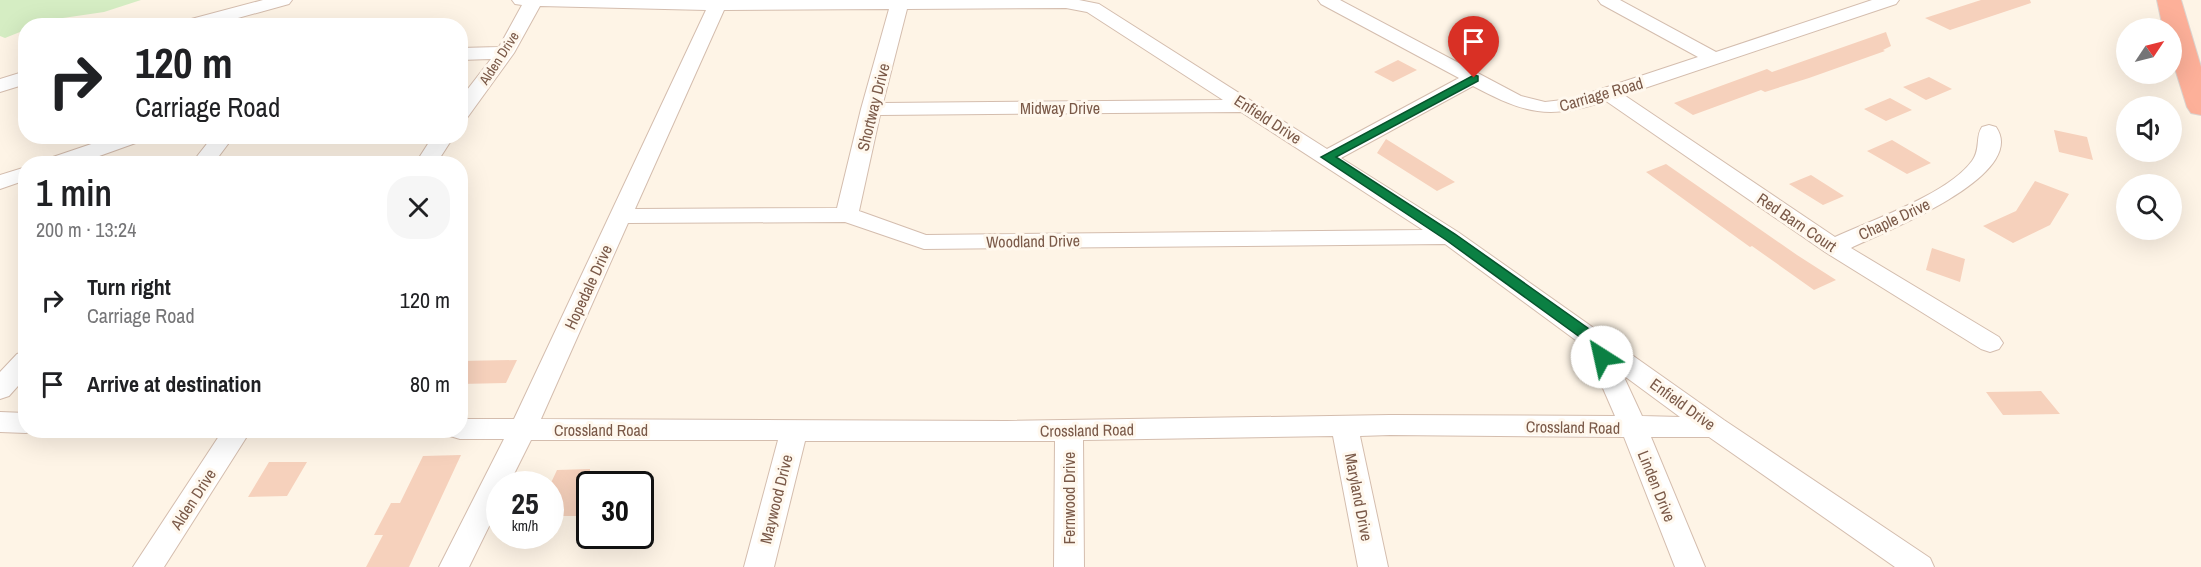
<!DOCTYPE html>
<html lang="en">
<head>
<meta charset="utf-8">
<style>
  body { margin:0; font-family:"Archivo Narrow",sans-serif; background:#f6f6f6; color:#202124; height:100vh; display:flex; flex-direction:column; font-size:22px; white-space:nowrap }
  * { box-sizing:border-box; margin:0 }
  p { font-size:20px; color:#757577 }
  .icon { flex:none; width:33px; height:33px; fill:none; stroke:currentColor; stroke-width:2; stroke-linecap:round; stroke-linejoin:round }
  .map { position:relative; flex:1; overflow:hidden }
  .side { position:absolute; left:18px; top:156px; width:450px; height:282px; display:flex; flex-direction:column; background:#fff; border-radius:24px; box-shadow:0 6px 24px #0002 }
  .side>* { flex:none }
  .hud { position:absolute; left:18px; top:18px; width:450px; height:126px; border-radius:24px; box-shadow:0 6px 24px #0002; background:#fff; color:#202124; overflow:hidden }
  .needle { width:39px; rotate:55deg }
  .fabs { position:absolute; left:2116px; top:18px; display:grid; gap:12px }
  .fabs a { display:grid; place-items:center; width:66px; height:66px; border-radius:50%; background:#fff; box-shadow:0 6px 24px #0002; font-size:30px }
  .speed { position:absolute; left:486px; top:471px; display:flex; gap:12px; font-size:30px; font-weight:700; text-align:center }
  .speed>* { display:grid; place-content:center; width:78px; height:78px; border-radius:50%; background:#fff; box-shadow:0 6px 24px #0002; line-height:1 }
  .speed small { font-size:15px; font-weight:400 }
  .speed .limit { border:3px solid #111; border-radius:9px; background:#fff; color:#111 }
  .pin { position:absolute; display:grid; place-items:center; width:51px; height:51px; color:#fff; margin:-62px -26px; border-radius:50% 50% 50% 0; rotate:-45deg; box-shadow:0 0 6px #0007 }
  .pin .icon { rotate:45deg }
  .me { position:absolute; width:66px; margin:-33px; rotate:325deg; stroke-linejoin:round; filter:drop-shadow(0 0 4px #0008) }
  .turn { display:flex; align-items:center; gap:21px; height:126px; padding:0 18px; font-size:27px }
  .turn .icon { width:78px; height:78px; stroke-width:2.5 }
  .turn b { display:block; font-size:42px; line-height:51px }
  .round { display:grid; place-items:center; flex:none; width:63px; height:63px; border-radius:24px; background:#f6f6f6 }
  .headline { display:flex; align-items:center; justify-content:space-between; height:102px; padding:0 18px }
  h1 { font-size:36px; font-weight:600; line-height:45px }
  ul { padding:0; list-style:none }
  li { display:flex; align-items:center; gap:18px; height:84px; padding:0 18px }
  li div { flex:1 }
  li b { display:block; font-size:22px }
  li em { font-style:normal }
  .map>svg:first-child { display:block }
  .green { fill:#d5edc3 }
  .building { fill:#f6d1bc }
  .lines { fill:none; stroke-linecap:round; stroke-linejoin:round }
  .street-casing { stroke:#d4bdae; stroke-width:2 }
  .highway-casing { stroke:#dcd4cf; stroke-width:2 }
  .street { fill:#fff; fill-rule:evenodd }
  .highway { fill:#fdb099; fill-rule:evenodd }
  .route { fill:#0b8043; stroke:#07532c; stroke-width:1.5 }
  .labels { text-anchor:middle; stroke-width:6; stroke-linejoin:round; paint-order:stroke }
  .far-street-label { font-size:14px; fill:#7a5948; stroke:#fff8ee }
  .street-label { font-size:16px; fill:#7a5948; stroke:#fff8ee }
</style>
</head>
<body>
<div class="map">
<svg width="2201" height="567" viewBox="0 0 2201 567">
  <rect width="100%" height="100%" fill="#fef4e6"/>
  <path class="green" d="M 0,0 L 141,0 L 104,12 L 63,18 L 50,25 L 26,26 L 25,30 L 5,38 L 0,36 Z"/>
  <path class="building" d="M 1981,0 L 2030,0 L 2031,3 L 1950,30 L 1925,18 Z
    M 1886,32 L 1891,46 L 1883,50 L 1885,51 L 1809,78 L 1765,92 L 1761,90 L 1693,115 L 1674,103 L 1767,69 L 1772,72 Z
    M 1398,60 L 1417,70 L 1393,82 L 1374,72 Z
    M 1929,77 L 1952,89 L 1926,100 L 1903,87 Z
    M 1890,98 L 1912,110 L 1886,121 L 1864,109 Z
    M 2054,130 L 2087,137 L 2093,160 L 2059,152 Z
    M 1386,139 L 1455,182 L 1437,191 L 1377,153 Z
    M 1892,140 L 1931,163 L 1907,174 L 1867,151 Z
    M 1666,164 L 1797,255 L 1836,280 L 1814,290 L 1752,246 L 1750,247 L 1646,172 Z
    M 1811,175 L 1844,196 L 1823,205 L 1789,184 Z
    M 2035,181 L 2069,194 L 2050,225 L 2013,243 L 1983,226 L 2016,211 Z
    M 1932,248 L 1965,259 L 1960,282 L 1926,270 Z
    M 517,360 L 506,383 L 460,384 L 460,361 Z
    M 2041,391 L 2060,414 L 2003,415 L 1986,392 Z
    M 461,455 L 409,567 L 366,567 L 383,535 L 374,535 L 391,503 L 400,503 L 423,456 Z
    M 269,462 L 307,462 L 287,496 L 248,497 Z
    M 590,469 L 590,516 L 550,516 L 550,485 L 557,470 Z"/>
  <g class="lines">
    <defs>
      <path id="street" d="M 263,0 L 292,0 L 289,4 L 209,26 L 177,26 L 180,22 Z
        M 512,0 L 1079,0 L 1099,4 L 1327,149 L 1459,78 L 1321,4 L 1318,0 L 1340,0 L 1521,96 L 1545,102 L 1571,99 L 1698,57 L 1601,4 L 1598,0 L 1620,0 L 1716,52 L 1872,0 L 1899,0 L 1896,4 L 1624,95 L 1835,237 C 1872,220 1948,194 1972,161 C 1981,149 1975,137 1982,127 L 1989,125 L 1996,127 C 2030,176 1881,233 1851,248 L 1999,337 L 2003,343 L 1999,349 L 1990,352 L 1981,349 L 1825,252 L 1606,101 C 1548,120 1526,114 1473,86 L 1341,158 L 1458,232 L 1724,420 L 1930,558 L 1934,567 L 1895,567 L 1709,437 L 1651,437 L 1705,567 L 1675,567 L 1624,437 L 1390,435 L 1360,436 L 1388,567 L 1358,567 L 1333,436 L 1083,440 L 1084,567 L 1054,567 L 1055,441 L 805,441 L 774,567 L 744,567 L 778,440 L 531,440 L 509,484 L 500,484 L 500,504 L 469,567 L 439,567 L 504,439 L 460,439 L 450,436 L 447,430 L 460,430 L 460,419 L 514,419 L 706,10 L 540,6 L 514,53 L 467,118 L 460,120 L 460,99 L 491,59 L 460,60 L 460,48 L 499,47 L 522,5 L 515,4 ZM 1066,8 L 1087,12 L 1223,100 L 883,103 L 907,9 ZM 889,9 L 861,109 L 837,208 L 635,209 L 724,10 ZM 1241,112 L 1423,230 L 926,235 L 859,211 L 880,115 ZM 845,222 L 924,249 L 1445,244 L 1585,347 L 1615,416 L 1390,415 L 1007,421 L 541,419 L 628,223 ZM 1623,375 L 1680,417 L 1642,416 Z
        M 26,71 L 26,84 L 0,92 L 0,79 Z
        M 115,136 L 147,136 L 144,140 L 77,164 L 45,164 L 47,159 Z
        M 213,136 L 234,136 L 213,164 L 191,164 Z
        M 433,136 L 454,136 L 436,164 L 415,164 Z
        M 26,167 L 26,180 L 0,189 L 0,175 Z
        M 26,351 L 26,377 L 9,396 L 0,399 L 0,372 L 17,354 Z
        M 0,412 L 26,413 L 26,430 L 35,430 L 26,433 L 0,432 Z
        M 223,430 L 251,430 L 164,567 L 133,567 Z"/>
      <path id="highway" d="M 2157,0 L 2181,0 L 2201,67 L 2201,115 L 2191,113 L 2187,107 L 2172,59 L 2172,28 L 2163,28 Z"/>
    </defs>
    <use href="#street" class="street-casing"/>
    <use href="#highway" class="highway-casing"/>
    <use href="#street" class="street"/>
    <use href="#highway" class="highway"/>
  </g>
  <path class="route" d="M 1474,75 L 1478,76 L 1478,81 L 1336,157 L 1455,234 L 1599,336 L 1609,357 L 1607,361 L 1597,361 L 1588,343 L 1446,240 L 1321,157 Z"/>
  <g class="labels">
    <g class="far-street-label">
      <text transform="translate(499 58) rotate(-57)" y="5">Alden Drive</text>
    </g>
    <g class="street-label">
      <text transform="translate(1601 94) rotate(-16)" y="6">Carriage Road</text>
      <text transform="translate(873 107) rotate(-76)" y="6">Shortway Drive</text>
      <text x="1060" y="114">Midway Drive</text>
      <text transform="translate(1268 119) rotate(33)" y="6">Enfield Drive</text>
      <text transform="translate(1894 219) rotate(-25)" y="6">Chaple Drive</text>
      <text transform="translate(1797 222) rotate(34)" y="6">Red Barn Court</text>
      <text transform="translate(1033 241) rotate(-1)" y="6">Woodland Drive</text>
      <text transform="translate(588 287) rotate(-65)" y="6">Hopedale Drive</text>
      <text transform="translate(1683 404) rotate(36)" y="6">Enfield Drive</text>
      <text transform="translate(1573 427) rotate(1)" y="6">Crossland Road</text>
      <text x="601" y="436">Crossland Road</text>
      <text transform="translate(1087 430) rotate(-1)" y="6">Crossland Road</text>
      <text transform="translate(1657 486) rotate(68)" y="6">Linden Drive</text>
      <text transform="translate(1359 497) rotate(79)" y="6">Maryland Drive</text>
      <text transform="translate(1069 498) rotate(-90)" y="6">Fernwood Drive</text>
      <text transform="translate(193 499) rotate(-57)" y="6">Alden Drive</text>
      <text transform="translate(776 499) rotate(-76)" y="6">Maywood Drive</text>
    </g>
  </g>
</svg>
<div class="fabs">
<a><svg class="needle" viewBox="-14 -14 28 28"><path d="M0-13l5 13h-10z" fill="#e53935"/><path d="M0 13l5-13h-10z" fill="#757577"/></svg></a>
<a><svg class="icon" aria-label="sound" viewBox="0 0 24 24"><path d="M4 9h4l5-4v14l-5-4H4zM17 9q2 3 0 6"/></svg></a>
<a><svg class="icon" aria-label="search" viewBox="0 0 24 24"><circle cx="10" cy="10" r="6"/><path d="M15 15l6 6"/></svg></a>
</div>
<div class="speed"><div>25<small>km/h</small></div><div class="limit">30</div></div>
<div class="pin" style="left:1474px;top:78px;background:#d93025"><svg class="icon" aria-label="arrive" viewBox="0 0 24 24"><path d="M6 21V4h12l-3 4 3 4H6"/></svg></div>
<svg class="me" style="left:1602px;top:357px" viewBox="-20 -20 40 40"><circle r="19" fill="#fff"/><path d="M0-13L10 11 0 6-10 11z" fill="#0b8043"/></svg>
<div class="hud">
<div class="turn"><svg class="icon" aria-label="right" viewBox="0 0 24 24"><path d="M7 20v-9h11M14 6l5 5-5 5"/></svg><div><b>120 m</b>Carriage Road</div></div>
</div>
<section class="side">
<div class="headline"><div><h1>1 min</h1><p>200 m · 13:24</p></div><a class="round"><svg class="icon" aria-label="close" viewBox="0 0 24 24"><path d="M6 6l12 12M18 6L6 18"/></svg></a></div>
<ul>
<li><svg class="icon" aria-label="right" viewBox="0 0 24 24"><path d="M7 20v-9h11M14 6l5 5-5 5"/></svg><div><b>Turn right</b><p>Carriage Road</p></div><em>120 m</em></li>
<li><svg class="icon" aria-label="arrive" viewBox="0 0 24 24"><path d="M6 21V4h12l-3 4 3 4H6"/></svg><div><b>Arrive at destination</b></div><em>80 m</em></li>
</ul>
</section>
</div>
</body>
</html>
